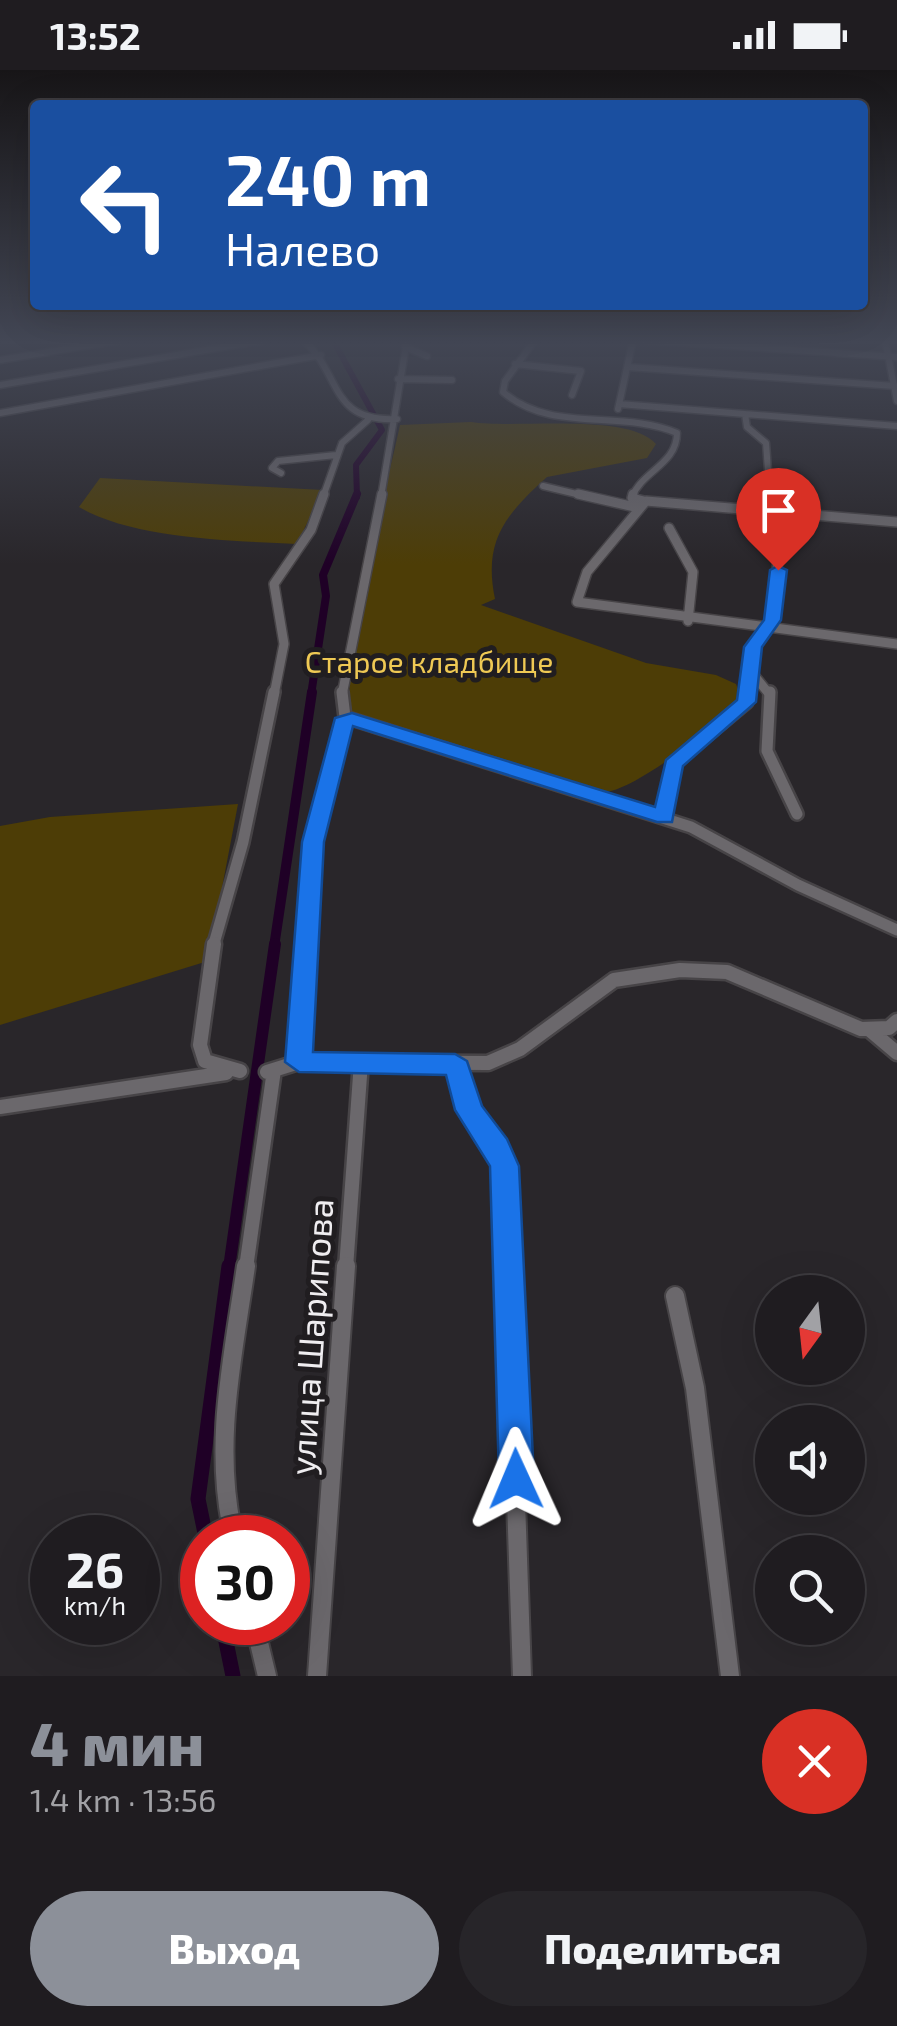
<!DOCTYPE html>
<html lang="ru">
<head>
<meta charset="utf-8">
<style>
  body { margin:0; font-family:"Exo 2",sans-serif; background:#272529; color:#f1f3f6; height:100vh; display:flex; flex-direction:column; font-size:38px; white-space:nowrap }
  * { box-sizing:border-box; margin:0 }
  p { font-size:32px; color:#a1a1a5 }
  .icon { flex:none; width:55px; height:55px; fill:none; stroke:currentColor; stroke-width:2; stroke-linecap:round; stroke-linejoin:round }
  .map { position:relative; height:1606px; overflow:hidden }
  .drawer { display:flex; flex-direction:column; background:#1f1c20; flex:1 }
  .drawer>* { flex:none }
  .banner { position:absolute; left:30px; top:30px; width:838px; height:210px; border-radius:10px; box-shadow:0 10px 40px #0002,0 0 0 2px #3c3a3e; background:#1a4fa0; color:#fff; overflow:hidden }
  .needle { width:65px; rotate:195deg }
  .fabs { position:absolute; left:755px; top:1205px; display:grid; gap:20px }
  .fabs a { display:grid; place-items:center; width:110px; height:110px; border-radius:50%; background:#1f1c20; box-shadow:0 10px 40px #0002,0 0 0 2px #3c3a3e; font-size:50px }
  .speed { position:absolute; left:30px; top:1445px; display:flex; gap:20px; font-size:50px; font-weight:700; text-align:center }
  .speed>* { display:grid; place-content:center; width:130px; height:130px; border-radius:50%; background:#1f1c20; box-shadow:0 10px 40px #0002,0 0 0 2px #3c3a3e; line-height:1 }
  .speed small { font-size:25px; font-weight:400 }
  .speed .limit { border:15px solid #d22; background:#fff; color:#111 }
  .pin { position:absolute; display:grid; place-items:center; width:85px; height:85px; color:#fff; margin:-102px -42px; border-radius:50% 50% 50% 0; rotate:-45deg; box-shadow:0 0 10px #0007 }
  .pin .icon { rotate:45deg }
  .me { position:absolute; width:110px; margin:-55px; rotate:359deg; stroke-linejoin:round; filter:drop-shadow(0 0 8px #0008) }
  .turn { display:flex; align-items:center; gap:35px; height:210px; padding:0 30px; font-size:45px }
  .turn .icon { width:130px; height:130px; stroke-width:2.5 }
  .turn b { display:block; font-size:70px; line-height:85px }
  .round { display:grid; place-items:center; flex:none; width:105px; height:105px; border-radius:52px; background:#272529 }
  .headline { display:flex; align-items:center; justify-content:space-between; height:170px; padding:0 30px }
  h1 { font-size:60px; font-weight:800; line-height:75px; color:#8c9099 }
  .action { display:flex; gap:20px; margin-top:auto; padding:20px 30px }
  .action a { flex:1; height:115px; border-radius:60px; background:#8c9099; color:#fff; font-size:40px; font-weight:800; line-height:115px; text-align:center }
  .action a+a { background:#272529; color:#f1f3f6 }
  .status { display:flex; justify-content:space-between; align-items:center; height:70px; padding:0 50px; background:#1f1c20; direction:ltr }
  .status svg { height:28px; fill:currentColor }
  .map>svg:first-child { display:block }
  .green { fill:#4d3d06 }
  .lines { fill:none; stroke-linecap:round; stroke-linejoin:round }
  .canal-far4 { stroke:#1f0026; stroke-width:6 }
  .canal-far3 { stroke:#1f0026; stroke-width:8 }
  .canal-far2 { stroke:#1f0026; stroke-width:10 }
  .canal-far1 { stroke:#1f0026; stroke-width:12 }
  .canal { stroke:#1f0026; stroke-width:15 }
  .minor-far4-casing { stroke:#474447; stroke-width:9 }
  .minor-far3-casing { stroke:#474447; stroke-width:12 }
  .minor-far2-casing { stroke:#474447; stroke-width:16 }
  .minor-far1-casing { stroke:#474447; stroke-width:19 }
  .minor-casing { stroke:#474447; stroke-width:22 }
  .minor-far4 { stroke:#6b686c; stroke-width:6 }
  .minor-far3 { stroke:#6b686c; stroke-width:9 }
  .minor-far2 { stroke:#6b686c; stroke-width:11 }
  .minor-far1 { stroke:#6b686c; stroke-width:14 }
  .minor { stroke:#6b686c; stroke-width:18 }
  .route { fill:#1a73e8; stroke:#114b97; stroke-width:2.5 }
  .labels { text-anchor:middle; stroke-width:10; stroke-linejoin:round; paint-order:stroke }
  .park-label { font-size:30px; fill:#efc954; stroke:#201d20 }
  .near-street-label { font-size:35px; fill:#efedf0; stroke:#201d20 }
</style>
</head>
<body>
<div class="status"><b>13:52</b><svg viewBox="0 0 49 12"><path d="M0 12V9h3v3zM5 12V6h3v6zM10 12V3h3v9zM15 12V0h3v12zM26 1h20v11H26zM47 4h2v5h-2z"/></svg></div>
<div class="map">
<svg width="897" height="1606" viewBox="0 0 897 1606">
  <rect width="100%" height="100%" fill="#29262a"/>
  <path class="green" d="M 471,352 C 516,359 628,342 656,374 L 647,388 L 547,407 C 505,445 483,471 495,529 L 481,535 L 646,593 L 716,605 L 736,614 L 742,629 C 719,655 643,713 611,721 C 591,725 385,659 353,647 C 335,615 390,404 400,355 Z
    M 100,408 L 323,420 L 297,474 C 234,471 133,469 79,437 Z
    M 238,734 L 208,891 L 0,955 L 0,756 L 50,747 Z"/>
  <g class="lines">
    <path class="canal-far4" d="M 333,270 L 382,360 L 356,395 L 357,427"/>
    <path class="canal-far3" d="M 311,625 L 326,526 L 323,505 L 357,424"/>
    <path class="canal-far2" d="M 274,877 L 312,622"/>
    <path class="canal-far1" d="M 229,1198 L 275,874"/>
    <path class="canal" d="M 206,1468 L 198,1429 L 229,1196
      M 222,1552 L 233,1606"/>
    <defs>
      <path id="minor-far4" d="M 304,270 C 343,308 330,352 397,349
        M 535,270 L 505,311 L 503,322 C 552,364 620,339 677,363 C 677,394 642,401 632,427
        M 644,270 L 897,287
        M 885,270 L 897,331
        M 405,277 L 427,286
        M 0,290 L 121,270
        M 515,294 L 581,301 L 572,325
        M 628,297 L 895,316
        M 398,309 L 452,310
        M 0,315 L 265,270
        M 619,334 L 897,356
        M 618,339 L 633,270
        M 0,343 L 321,285
        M 745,344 L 747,357 L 766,373 L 769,414
        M 281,403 L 272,398 L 278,391 L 336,385
        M 543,416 L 589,427
        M 323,427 L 342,373 L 368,350
        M 381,427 L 407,270"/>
      <path id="minor-far3" d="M 578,424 L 639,438
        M 633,424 L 632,428 L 644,431
        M 897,452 L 646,431 L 587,502 L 577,532 L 897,574
        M 669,458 L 693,502 L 688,551
        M 749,599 L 770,625
        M 274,625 L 284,574 L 274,514 L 311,460 L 324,424
        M 342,625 L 382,424
        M 748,625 L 753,577 L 772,550 L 778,489"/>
      <path id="minor-far2" d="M 770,622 L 767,681 L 797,744
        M 345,647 L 691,757 L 798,815 L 897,860
        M 664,747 L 673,694 L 747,632 L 748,622
        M 213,877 L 243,772 L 274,622
        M 306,877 L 313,771 L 345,647 L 342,622"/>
      <path id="minor-far1" d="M 214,874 L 200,975 L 205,991 L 240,1001
        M 871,961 L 897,983
        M 299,992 L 306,874
        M 455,995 L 469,1040 L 497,1077 L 504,1096 L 508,1198
        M 267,1002 L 299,992 L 488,993 L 520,979 L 614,910 L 680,900 L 727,902 L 861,959 L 889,958 L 897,951
        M 0,1037 L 226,1003
        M 246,1198 L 274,1000
        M 346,1198 L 361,992"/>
      <path id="minor" d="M 508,1196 L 522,1606
        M 675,1226 L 695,1318 L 730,1606
        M 234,1468 C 212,1377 233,1287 246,1196
        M 254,1552 L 267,1606
        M 317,1606 L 346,1196"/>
    </defs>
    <use href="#minor-far4" class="minor-far4-casing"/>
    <use href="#minor-far3" class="minor-far3-casing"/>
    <use href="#minor-far2" class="minor-far2-casing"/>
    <use href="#minor-far1" class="minor-far1-casing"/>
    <use href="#minor" class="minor-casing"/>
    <use href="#minor-far4" class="minor-far4"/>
    <use href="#minor-far3" class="minor-far3"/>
    <use href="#minor-far2" class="minor-far2"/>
    <use href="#minor-far1" class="minor-far1"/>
    <use href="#minor" class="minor"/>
  </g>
  <linearGradient id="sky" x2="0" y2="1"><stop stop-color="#171517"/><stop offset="0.55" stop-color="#434755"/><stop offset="1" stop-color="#434755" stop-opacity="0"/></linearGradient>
  <rect width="897" height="495" fill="url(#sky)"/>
  <path class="route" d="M 778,496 L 787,500 L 781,550 L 762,577 L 756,632 L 683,696 L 672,752 L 657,752 L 353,656 L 324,772 L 313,982 L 455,984 L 467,991 L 482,1036 L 507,1069 L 519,1096 L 534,1409 L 529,1422 L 516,1427 L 504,1422 L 499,1409 L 490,1096 L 455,1040 L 446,1005 L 299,1002 L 285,992 L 302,772 L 335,648 L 352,643 L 655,737 L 666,690 L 737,630 L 744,577 L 764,550 L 770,500 Z"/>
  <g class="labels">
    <g class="park-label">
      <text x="429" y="603">Старое кладбище</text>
    </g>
    <g class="near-street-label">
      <text transform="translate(312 1267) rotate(-86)" y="12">улица Шарипова</text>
    </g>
  </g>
</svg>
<div class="fabs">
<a><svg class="needle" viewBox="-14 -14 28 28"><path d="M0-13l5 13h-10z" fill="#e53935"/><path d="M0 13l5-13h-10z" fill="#a1a1a5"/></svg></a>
<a><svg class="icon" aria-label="sound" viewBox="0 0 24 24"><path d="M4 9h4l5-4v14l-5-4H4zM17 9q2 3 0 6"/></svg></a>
<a><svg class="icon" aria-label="search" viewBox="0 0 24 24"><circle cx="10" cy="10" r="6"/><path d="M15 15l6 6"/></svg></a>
</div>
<div class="speed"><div>26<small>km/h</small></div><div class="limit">30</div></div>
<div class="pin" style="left:778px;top:500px;background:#d93025"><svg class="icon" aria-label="arrive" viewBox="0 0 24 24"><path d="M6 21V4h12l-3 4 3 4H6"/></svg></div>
<svg class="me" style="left:516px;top:1409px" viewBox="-20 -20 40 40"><path d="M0-17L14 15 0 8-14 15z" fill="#1a73e8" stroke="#fff" stroke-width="4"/></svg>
<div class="banner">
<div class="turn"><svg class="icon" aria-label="left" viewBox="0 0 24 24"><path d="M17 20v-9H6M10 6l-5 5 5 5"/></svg><div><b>240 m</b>Налево</div></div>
</div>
</div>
<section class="drawer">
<div class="headline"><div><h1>4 мин</h1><p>1.4 km · 13:56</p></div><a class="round" style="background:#d93025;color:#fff"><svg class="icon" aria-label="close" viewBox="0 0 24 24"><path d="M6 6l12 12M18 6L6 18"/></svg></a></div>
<div class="action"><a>Выход</a><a>Поделиться</a></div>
</section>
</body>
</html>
